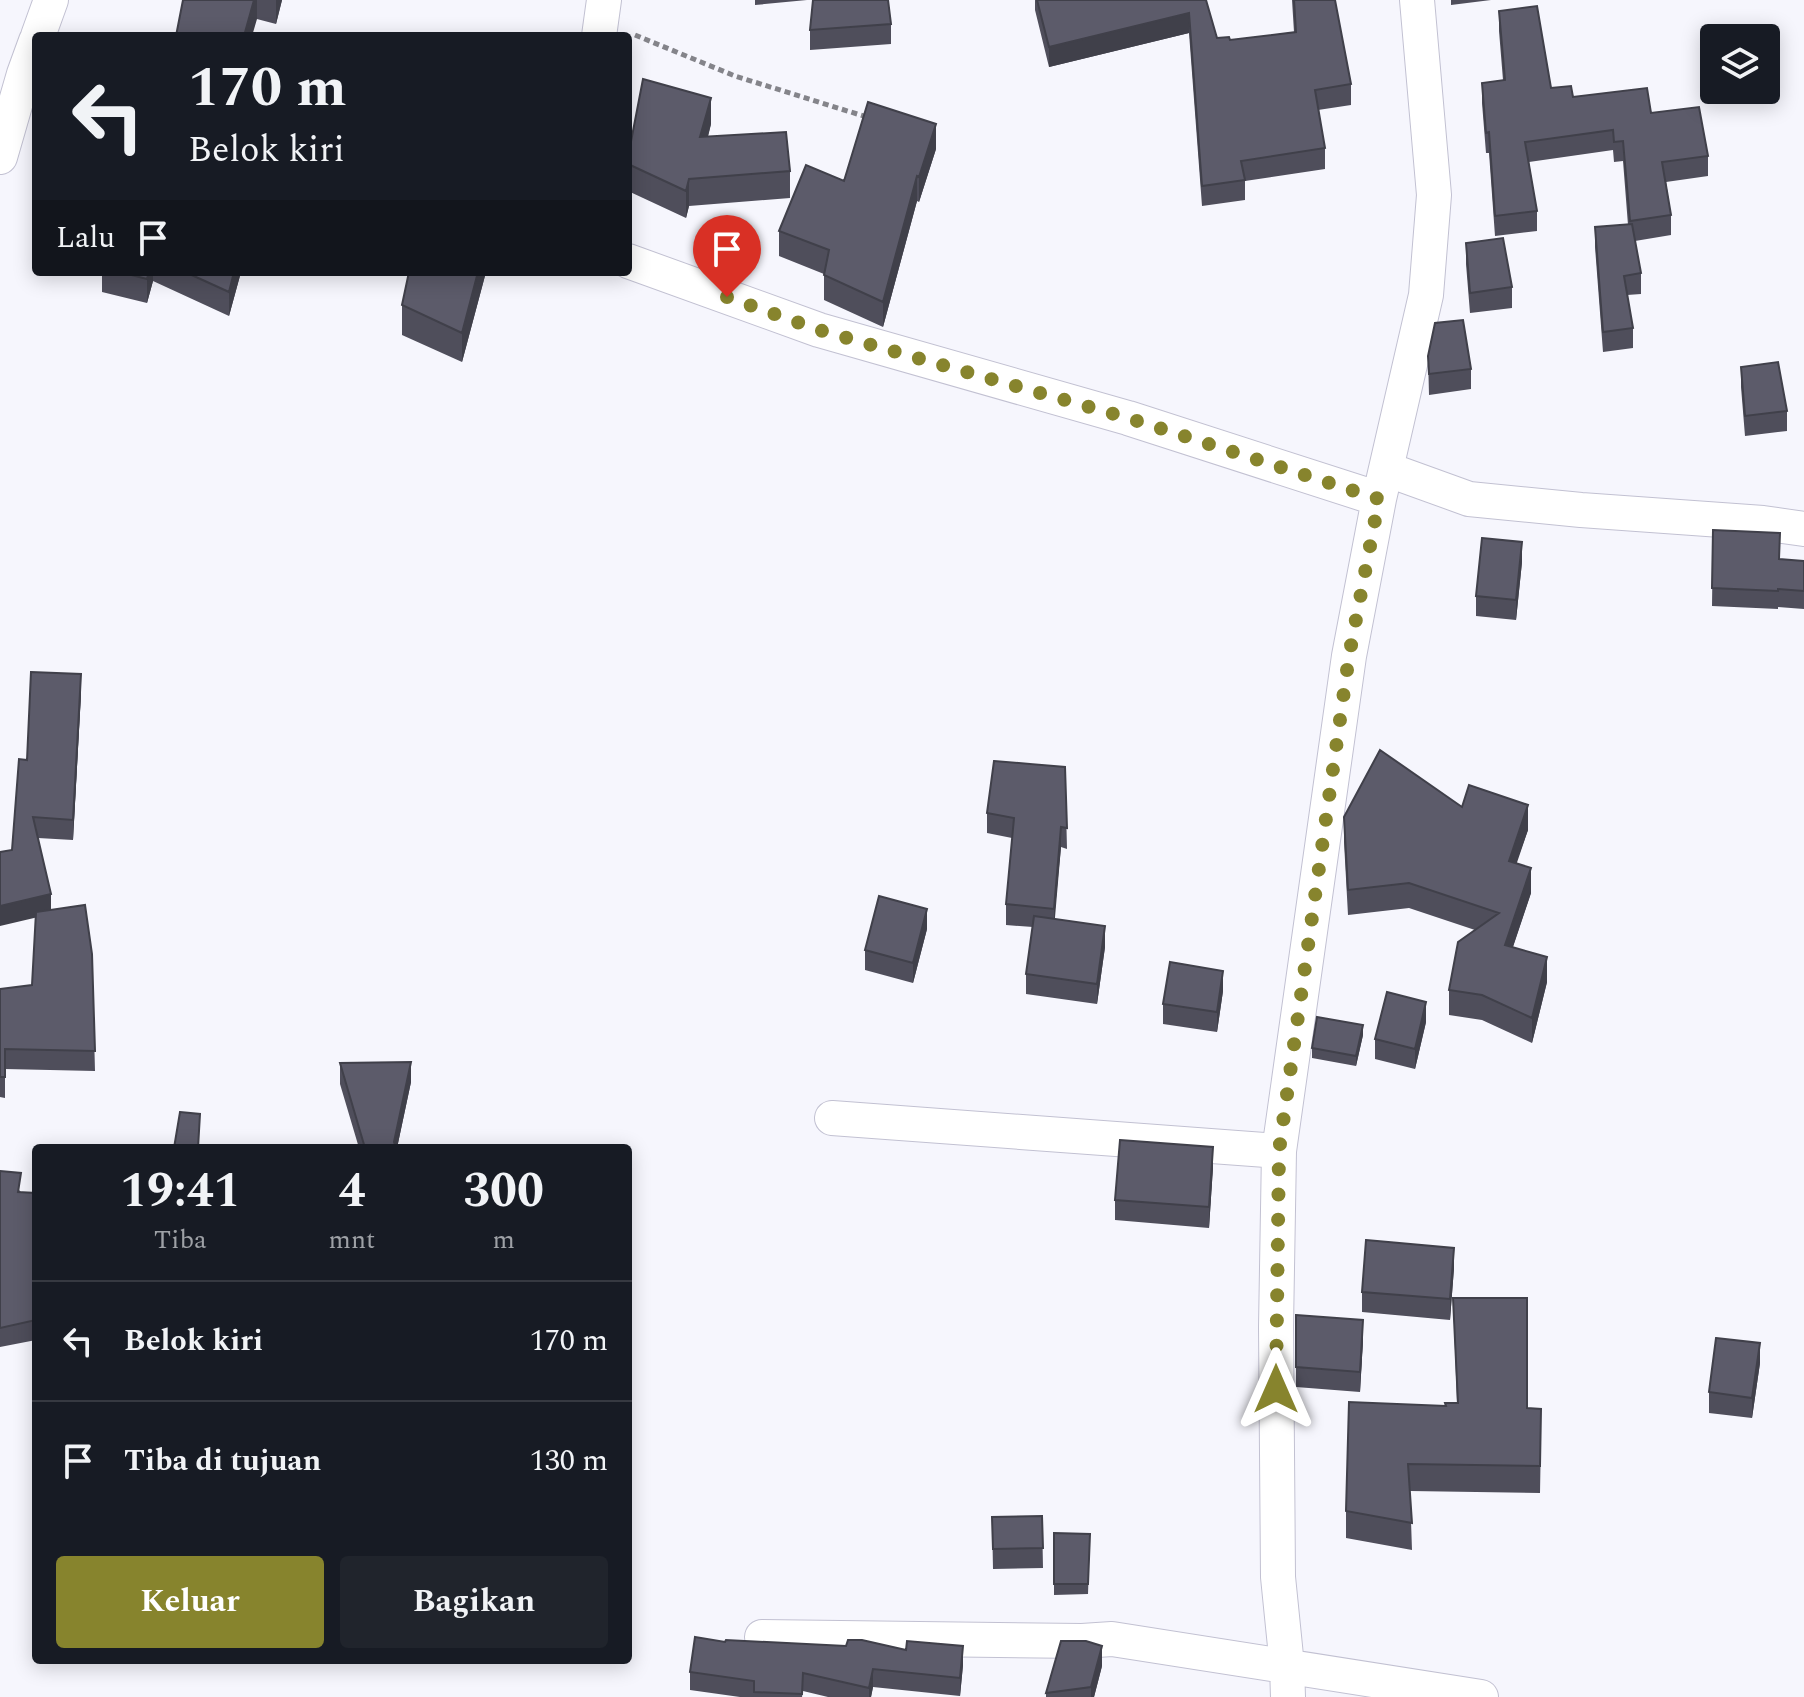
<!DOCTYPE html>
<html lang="id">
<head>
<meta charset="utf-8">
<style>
  body { margin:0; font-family:Spectral,serif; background:#20242c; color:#f1f3f6; height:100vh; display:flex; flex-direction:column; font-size:30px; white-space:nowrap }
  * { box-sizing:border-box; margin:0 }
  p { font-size:26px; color:#9ea1a6 }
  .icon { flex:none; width:44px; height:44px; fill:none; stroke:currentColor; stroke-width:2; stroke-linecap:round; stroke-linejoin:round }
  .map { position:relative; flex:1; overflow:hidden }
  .drawer { position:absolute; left:32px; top:1144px; width:600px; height:520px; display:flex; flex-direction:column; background:#171b24; border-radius:8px; box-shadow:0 4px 20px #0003 }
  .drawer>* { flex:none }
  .top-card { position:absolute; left:32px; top:32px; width:600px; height:244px; border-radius:8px; box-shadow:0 4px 20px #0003; background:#171b24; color:#f1f3f6; overflow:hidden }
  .buttons { position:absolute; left:1700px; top:24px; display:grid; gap:16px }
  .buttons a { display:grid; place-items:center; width:80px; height:80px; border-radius:8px; background:#171b24; box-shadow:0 4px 20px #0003; font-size:40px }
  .pin { position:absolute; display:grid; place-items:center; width:68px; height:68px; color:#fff; margin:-82px -34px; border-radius:50% 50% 50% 0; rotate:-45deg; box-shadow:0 0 8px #0007 }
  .pin .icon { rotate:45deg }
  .me { position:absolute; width:88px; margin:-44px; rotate:0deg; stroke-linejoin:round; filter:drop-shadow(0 0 6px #0008) }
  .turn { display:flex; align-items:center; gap:28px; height:168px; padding:0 24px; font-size:36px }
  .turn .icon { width:104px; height:104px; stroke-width:2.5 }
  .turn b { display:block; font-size:56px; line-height:68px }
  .then { display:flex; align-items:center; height:76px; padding:0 24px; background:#0003; gap:16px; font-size:30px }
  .eta { display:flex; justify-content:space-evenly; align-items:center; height:136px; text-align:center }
  .eta b { font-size:48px; font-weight:700; line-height:56px }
  .action { display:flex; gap:16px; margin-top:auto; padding:16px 24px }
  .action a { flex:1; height:92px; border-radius:8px; background:#87842d; color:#fff; font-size:32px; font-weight:700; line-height:92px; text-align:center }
  .action a+a { background:#20242c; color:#f1f3f6 }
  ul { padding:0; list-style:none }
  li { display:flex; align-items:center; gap:24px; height:120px; padding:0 24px; border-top:2px solid #363941 }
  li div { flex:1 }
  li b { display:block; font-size:30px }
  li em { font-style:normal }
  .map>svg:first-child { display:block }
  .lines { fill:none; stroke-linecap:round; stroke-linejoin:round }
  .street-casing { stroke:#c2c1d2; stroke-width:36 }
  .path { stroke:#84848a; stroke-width:5; stroke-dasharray:6 4; stroke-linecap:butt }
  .street { stroke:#fff; stroke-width:34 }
  .wall { fill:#4f4e5b }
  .shaded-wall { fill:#40404a }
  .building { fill:#5c5b6a; stroke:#40404a; stroke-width:2 }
  .route { stroke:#87842d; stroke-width:14; stroke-dasharray:0 25.2 }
</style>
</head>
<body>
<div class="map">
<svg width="1804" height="1697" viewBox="0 0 1804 1697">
  <rect width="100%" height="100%" fill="#f6f6fd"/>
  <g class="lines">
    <defs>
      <path id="street" d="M 38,36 L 51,0
        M 599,36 L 604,0
        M 0,157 L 24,74 L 36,41
        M 628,261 L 819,330 L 1128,418 L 1379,499
        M 1386,469 L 1469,499 L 1581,510 L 1763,523 L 1804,529
        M 832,1118 L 1279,1151
        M 762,1637 L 1082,1641 L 1112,1639 L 1481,1697
        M 1288,1697 L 1287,1666 L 1278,1577 L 1276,1327 L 1279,1151 L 1349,656 L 1379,499 L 1426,295 L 1434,195 L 1417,0"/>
    </defs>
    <use href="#street" class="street-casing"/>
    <path class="path" d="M 635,35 L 735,76 L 870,118"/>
    <use href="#street" class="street"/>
  </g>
  <path class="wall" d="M 183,0 L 282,0 L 276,24 Z
    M 755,0 L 807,0 L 755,5 Z
    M 1035,0 L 1206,0 L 1217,38 L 1230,40 L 1294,32 L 1292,0 L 1335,0 L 1351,84 L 1351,105 L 1318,110 L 1325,148 L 1325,169 L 1245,181 L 1245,200 L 1202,206 L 1189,33 L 1049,67 L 1035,10 Z
    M 1451,0 L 1491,0 L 1451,5 Z
    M 1499,11 L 1551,88 L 1573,97 L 1651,113 L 1708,156 L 1708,176 L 1666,182 L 1671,215 L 1671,235 L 1635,241 L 1641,273 L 1641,294 L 1627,295 L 1633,328 L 1633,348 L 1603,352 L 1595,247 L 1595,227 L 1628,225 L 1623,161 L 1614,162 L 1613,150 L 1529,162 L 1537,211 L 1537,231 L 1495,236 L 1489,153 L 1486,153 L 1482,103 L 1482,83 L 1503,80 L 1499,31 Z
    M 891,24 L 891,44 L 810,50 L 810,30 Z
    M 711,124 L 708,137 L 790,171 L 790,198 L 689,206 L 686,218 L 628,191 L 628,157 Z
    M 936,149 L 919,202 L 917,201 L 883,327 L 824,300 L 824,274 L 779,256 L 779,231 L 844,181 Z
    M 1466,243 L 1512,287 L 1512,308 L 1470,313 L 1466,264 Z
    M 102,272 L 241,272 L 229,316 L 153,281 L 147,303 L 102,292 Z
    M 486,272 L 462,362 L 402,335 L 402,305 Z
    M 1428,356 L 1471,369 L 1471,389 L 1429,395 Z
    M 1741,367 L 1787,411 L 1787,431 L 1745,436 L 1741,387 Z
    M 1713,530 L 1780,559 L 1804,561 L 1804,609 L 1778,607 L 1778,609 L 1712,606 Z
    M 1522,562 L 1516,620 L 1476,616 L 1476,596 Z
    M 81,694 L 73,840 L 38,838 L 51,910 L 92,954 L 95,1071 L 5,1069 L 5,1098 L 0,1097 L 0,989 L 32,985 L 36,918 L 12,850 L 27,760 Z
    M 1065,767 L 1067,849 L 1061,847 L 1054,919 L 1105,947 L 1097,1004 L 1026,994 L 1026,974 L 1033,927 L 1006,925 L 1006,904 L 1012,838 L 987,833 L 987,813 Z
    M 1462,807 L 1528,830 L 1516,863 L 1531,893 L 1513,947 L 1547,982 L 1532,1043 L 1482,1020 L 1449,1015 L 1449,990 L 1475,930 L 1409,908 L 1348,915 L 1344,842 L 1344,817 Z
    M 927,929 L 913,983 L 865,970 L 865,950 Z
    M 1223,991 L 1217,1032 L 1163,1024 L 1163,1004 Z
    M 1426,1022 L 1415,1069 L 1375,1059 L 1375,1039 Z
    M 1363,1035 L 1356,1066 L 1312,1058 L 1312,1048 Z
    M 340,1063 L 411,1082 L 397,1148 L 359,1148 L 340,1084 Z
    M 1213,1167 L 1209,1228 L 1115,1220 L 1115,1200 Z
    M 0,1171 L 21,1192 L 36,1193 L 36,1340 L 0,1347 Z
    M 1454,1268 L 1450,1320 L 1362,1312 L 1362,1292 Z
    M 1453,1298 L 1527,1408 L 1541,1436 L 1540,1493 L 1410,1491 L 1412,1550 L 1346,1538 L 1346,1511 L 1445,1406 L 1457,1403 Z
    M 1296,1315 L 1363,1340 L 1360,1392 L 1296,1387 Z
    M 1760,1363 L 1752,1418 L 1709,1413 L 1709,1392 Z
    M 1042,1516 L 1043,1568 L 993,1569 L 992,1517 Z
    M 1054,1533 L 1090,1534 L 1088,1594 L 1054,1595 Z
    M 725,1642 L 963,1665 L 960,1696 L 873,1687 L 871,1697 L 828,1697 L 803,1691 L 802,1697 L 740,1697 L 690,1690 L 690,1672 Z
    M 1102,1666 L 1094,1697 L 1046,1697 L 1046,1693 Z"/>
  <path class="shaded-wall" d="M 254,0 L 257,0 L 257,19 L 252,36 L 244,36 Z
    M 276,0 L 282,0 L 276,24 Z
    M 1189,13 L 1189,33 L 1049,67 L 1049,47 Z
    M 711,98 L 711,124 L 700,164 L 700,137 Z
    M 936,124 L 936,149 L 919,202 L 919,177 Z
    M 917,176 L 917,201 L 883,327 L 883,302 Z
    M 689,179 L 689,206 L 686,218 L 686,191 Z
    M 149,272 L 153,272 L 153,281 L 147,303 L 147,279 Z
    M 234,272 L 241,272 L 229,316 L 229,292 Z
    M 478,272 L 486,272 L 462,362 L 462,333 Z
    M 1522,542 L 1522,562 L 1516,620 L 1516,600 Z
    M 81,674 L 81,694 L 73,840 L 73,820 Z
    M 1528,805 L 1528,830 L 1509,886 L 1509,861 Z
    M 1061,827 L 1061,847 L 1054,929 L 1054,909 Z
    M 1531,868 L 1531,893 L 1505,970 L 1505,945 Z
    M 51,894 L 51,914 L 0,926 L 0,906 Z
    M 927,909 L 927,929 L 913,983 L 913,963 Z
    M 1105,926 L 1105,947 L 1097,1004 L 1097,984 Z
    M 1547,957 L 1547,982 L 1532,1043 L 1532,1018 Z
    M 1223,971 L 1223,991 L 1217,1032 L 1217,1012 Z
    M 1426,1002 L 1426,1022 L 1415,1069 L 1415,1049 Z
    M 1363,1025 L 1363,1035 L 1356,1066 L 1356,1056 Z
    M 411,1062 L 411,1082 L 397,1148 L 394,1148 L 394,1142 Z
    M 1213,1147 L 1213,1167 L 1209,1228 L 1209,1207 Z
    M 1454,1248 L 1454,1268 L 1450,1320 L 1450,1299 Z
    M 1363,1320 L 1363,1340 L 1360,1392 L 1360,1372 Z
    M 1760,1343 L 1760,1363 L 1752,1418 L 1752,1398 Z
    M 963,1646 L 963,1665 L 960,1696 L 960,1678 Z
    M 1102,1646 L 1102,1666 L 1094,1697 L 1091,1697 L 1091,1687 Z
    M 873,1669 L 873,1687 L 871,1697 L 869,1697 L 869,1688 Z"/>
  <path class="building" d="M 183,0 L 254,0 L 244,36 L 176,36 Z
    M 813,0 L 888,0 L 891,24 L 810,30 Z
    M 1037,0 L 1206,0 L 1217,38 L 1229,37 L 1230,40 L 1296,32 L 1294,0 L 1335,0 L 1351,84 L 1315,90 L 1325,148 L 1241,161 L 1245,180 L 1202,186 L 1189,13 L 1049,47 Z
    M 1537,6 L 1551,88 L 1571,86 L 1573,97 L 1647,88 L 1651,113 L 1699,107 L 1708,156 L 1662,162 L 1671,215 L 1630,221 L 1623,141 L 1614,142 L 1613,130 L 1525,142 L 1537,211 L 1495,216 L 1489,132 L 1486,133 L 1482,83 L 1505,80 L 1499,11 Z
    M 643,79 L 711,98 L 700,137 L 786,132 L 790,171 L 689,179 L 686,191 L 628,164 L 628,157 Z
    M 868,102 L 936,124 L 919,177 L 917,176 L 883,302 L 824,275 L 829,250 L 779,231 L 806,165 L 844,181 Z
    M 1632,224 L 1641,273 L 1624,276 L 1633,328 L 1603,332 L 1595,227 Z
    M 1503,238 L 1512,287 L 1470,293 L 1466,243 Z
    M 120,272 L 149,272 L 147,279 Z
    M 185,272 L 234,272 L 229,292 Z
    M 409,272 L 478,272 L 462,333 L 402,305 Z
    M 1463,320 L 1471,369 L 1429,374 L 1428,356 L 1435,323 Z
    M 1778,362 L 1787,411 L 1745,416 L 1741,367 Z
    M 1713,530 L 1780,533 L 1779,559 L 1804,561 L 1804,591 L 1778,589 L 1778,591 L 1712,588 Z
    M 1482,538 L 1522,542 L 1516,600 L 1476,596 Z
    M 31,672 L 81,674 L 73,820 L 33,817 L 51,894 L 0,906 L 0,852 L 12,850 L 19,759 L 27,760 Z
    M 1380,750 L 1462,807 L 1469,785 L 1528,805 L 1509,861 L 1531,868 L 1505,945 L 1547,957 L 1532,1018 L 1482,995 L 1449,990 L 1458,942 L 1499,913 L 1409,883 L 1348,890 L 1344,817 Z
    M 994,761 L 1065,767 L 1067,828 L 1061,827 L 1054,909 L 1006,904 L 1014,818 L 987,813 Z
    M 879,896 L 927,909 L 913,963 L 865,950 Z
    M 85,905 L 92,954 L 95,1051 L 5,1049 L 5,1077 L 0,1077 L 0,989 L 32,985 L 36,912 Z
    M 1034,916 L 1105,926 L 1097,984 L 1026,974 Z
    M 1170,962 L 1223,971 L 1217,1012 L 1163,1004 Z
    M 1387,992 L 1426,1002 L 1415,1049 L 1375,1039 Z
    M 1317,1017 L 1363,1025 L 1356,1056 L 1312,1048 Z
    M 411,1062 L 394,1142 L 396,1148 L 365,1148 L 340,1063 Z
    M 180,1112 L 200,1114 L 198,1148 L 174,1148 Z
    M 1120,1140 L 1213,1147 L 1209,1207 L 1115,1200 Z
    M 0,1171 L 21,1173 L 18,1192 L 36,1193 L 36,1320 L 0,1328 Z
    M 1366,1240 L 1454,1248 L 1450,1299 L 1362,1292 Z
    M 1453,1298 L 1527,1298 L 1527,1408 L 1541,1409 L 1540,1466 L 1408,1464 L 1412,1523 L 1346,1511 L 1349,1402 L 1446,1406 L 1445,1403 L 1458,1403 Z
    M 1296,1315 L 1363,1320 L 1360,1372 L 1296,1367 Z
    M 1716,1338 L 1760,1343 L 1752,1398 L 1709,1392 Z
    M 1042,1516 L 1043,1548 L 993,1549 L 992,1517 Z
    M 1054,1533 L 1090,1534 L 1088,1584 L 1054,1584 Z
    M 695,1637 L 725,1642 L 726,1640 L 846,1646 L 848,1640 L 862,1640 L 906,1650 L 907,1641 L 963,1646 L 960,1678 L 873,1669 L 869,1688 L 803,1673 L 802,1694 L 754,1692 L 754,1681 L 690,1672 Z
    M 1061,1641 L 1086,1641 L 1102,1646 L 1091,1687 L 1046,1693 Z"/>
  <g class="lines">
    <path class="route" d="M 727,297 L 819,330 L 1128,418 L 1379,499 L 1349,656 L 1279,1151 L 1276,1389"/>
  </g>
</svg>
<div class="buttons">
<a><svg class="icon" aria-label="layers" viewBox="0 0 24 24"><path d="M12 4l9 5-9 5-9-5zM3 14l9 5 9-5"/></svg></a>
</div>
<div class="pin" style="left:727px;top:297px;background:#d93025"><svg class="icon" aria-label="arrive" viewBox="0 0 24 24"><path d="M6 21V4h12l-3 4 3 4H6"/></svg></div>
<svg class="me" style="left:1276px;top:1389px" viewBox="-20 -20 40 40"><path d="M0-17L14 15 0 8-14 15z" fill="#87842d" stroke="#fff" stroke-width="4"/></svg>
<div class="top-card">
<div class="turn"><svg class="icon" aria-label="left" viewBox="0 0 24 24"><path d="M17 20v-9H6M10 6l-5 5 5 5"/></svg><div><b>170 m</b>Belok kiri</div></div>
<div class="then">Lalu<svg class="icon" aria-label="arrive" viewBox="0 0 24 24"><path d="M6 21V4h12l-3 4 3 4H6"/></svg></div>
</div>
<section class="drawer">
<div class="eta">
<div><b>19:41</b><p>Tiba</p></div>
<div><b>4</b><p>mnt</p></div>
<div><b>300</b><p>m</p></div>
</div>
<ul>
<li><svg class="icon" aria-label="left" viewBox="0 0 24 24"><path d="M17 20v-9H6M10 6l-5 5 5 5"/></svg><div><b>Belok kiri</b></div><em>170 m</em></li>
<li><svg class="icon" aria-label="arrive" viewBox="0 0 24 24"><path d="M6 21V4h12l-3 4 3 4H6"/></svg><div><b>Tiba di tujuan</b></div><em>130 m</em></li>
</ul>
<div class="action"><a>Keluar</a><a>Bagikan</a></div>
</section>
</div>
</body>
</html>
